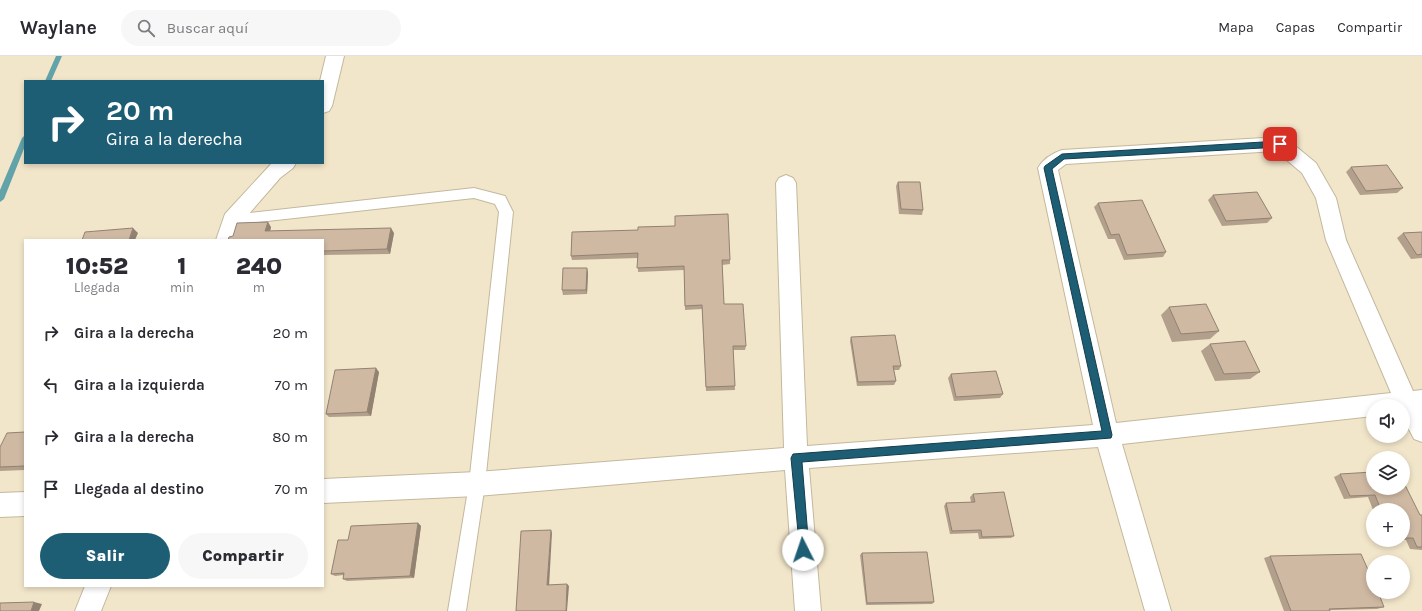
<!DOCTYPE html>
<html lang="es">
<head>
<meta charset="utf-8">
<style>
  body { margin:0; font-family:Karla,sans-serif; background:#f7f7f7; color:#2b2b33; height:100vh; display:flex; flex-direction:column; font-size:15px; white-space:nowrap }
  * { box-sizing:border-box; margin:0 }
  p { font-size:13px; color:#7c7c81 }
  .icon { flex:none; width:22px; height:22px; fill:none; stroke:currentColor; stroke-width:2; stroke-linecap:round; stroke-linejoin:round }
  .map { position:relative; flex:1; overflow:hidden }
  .panel { position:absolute; left:24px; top:183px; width:300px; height:348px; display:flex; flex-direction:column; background:#fff; border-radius:0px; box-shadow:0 2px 6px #0003 }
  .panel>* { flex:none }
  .hud { position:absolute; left:24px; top:24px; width:300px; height:84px; border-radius:0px; box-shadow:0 2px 6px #0003; background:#1e5e74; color:#fff; overflow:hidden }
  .fabs { position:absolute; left:1366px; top:343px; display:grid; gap:8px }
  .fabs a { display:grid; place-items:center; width:44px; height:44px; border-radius:50%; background:#fff; box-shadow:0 2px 6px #0003; font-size:20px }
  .pin { position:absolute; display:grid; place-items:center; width:34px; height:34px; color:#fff; margin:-17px; border-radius:8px; box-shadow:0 2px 6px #0006 }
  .me { position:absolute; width:44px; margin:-22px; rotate:356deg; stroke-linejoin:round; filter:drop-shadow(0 0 3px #0008) }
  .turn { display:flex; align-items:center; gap:14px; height:84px; padding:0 16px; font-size:18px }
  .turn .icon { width:52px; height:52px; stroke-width:2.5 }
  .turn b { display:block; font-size:28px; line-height:34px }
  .eta { display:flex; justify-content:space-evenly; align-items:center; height:68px; text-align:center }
  .eta b { font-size:24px; font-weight:800; line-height:28px }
  .primary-button { display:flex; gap:8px; margin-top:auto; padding:8px 16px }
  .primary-button a { flex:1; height:46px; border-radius:24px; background:#1e5e74; color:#fff; font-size:16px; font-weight:800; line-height:46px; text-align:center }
  .primary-button a+a { background:#f7f7f7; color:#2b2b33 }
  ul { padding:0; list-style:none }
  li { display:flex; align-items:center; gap:12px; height:52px; padding:0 16px }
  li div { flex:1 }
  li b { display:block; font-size:15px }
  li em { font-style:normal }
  header { display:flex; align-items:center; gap:24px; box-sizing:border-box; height:56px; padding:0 20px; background:#fff; border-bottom:1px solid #e1e1e2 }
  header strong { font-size:19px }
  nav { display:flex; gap:22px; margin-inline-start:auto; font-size:14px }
  .search { width:280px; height:36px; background:#f7f7f7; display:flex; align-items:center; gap:10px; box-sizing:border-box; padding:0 14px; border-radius:22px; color:#7c7c81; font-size:15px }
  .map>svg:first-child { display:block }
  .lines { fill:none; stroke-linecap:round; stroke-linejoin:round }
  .stream { fill:#61a3a9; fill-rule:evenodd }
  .service-casing { stroke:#c3b89d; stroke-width:2 }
  .minor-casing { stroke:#c3b89d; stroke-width:2 }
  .service { fill:#fff; fill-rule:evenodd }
  .minor { fill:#fff; fill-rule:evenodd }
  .wall { fill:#b29f8c }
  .shaded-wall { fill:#918272 }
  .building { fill:#cfb9a3; stroke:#918272 }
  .route { fill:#1e5e74; stroke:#143d4b }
</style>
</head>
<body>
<header>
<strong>Waylane</strong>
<div class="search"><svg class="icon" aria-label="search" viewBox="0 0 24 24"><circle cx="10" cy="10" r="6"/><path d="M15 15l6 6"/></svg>Buscar aquí</div>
<nav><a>Mapa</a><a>Capas</a><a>Compartir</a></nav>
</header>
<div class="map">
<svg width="1422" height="555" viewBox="0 0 1422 555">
  <rect width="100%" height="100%" fill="#f2e6ca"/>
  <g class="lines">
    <path class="stream" d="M 56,0 L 62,0 L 51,25 L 45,25 Z
      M 25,79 L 25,90 L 4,143 L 0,146 L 0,134 L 22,82 Z"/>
    <defs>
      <path id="service" d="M 474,132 L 505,140 L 513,156 L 485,428 L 466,555 L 448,555 L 469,428 L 499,156 L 495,148 L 474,142 L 232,169 L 227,168 L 225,164 L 227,160 L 232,159 Z"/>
      <path id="minor" d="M 326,0 L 344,0 L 332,50 L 329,55 L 323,57 L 323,25 L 320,25 Z
        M 1280,81 L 1287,83 L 1316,107 L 1336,142 L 1346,184 L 1413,335 L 1422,334 L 1422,386 L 1414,383 L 1403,362 L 1403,350 L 1373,350 L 1373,360 L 1122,388 L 1171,555 L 1145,555 L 1098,391 L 809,412 L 821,555 L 795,555 L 785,414 L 477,440 L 323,447 L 323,423 L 477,416 L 784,392 L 776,127 L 779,122 L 786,119 L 793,122 L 796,127 L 807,390 L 1093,369 L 1038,112 C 1043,103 1053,97 1062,94 ZM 1276,95 L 1302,117 L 1316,142 L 1326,184 L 1391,337 L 1116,367 L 1058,114 L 1066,108 Z
        M 272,107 L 296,107 L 293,112 L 280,122 L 241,167 L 236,184 L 216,184 L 225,158 Z
        M 25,436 L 25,460 L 0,461 L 0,437 Z
        M 85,530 L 111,530 L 101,555 L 75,555 Z"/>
    </defs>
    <use href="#service" class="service-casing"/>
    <use href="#minor" class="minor-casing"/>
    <use href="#service" class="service"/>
    <use href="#minor" class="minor"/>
  </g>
  <path class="wall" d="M 1351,111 L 1403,132 L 1397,137 L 1360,139 L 1346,116 Z
    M 898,126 L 923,154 L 922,159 L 899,158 L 896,130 Z
    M 1213,139 L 1272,162 L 1267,167 L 1222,170 L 1208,144 Z
    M 1098,147 L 1166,196 L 1163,201 L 1124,204 L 1115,183 L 1108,183 L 1094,151 Z
    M 271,171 L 270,175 L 394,177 L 390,198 L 323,199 L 323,184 L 228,184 Z
    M 572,176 L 730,204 L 730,208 L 722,209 L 724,248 L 746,290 L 745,294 L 733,294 L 735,334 L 706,335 L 702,253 L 685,254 L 684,214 L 638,216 L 638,202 L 572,204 L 571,200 Z
    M 1422,176 L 1422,202 L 1411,203 L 1397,182 L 1403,177 Z
    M 588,216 L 587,238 L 563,239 L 562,234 Z
    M 1169,251 L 1219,275 L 1210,283 L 1172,286 L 1161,259 Z
    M 851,281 L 901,310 L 899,314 L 894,314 L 896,325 L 894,329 L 857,330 L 850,285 Z
    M 1210,288 L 1260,316 L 1250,323 L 1215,325 L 1201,295 Z
    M 379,316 L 371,360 L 329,361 L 326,358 Z
    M 951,318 L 1003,338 L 1000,342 L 954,345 L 948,322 Z
    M 25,376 L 25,414 L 0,415 L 0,391 Z
    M 1340,418 L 1420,459 L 1422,459 L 1422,494 L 1410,493 L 1406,484 L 1388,484 L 1403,484 L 1403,454 L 1373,454 L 1368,441 L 1344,443 L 1334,421 Z
    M 973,438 L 1014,480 L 1011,482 L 979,483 L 978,477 L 950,478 L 944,450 L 946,447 L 971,446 L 970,441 Z
    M 418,467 L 421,470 L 414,522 L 347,525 L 343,523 L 344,519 L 335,520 L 331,518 L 348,484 Z
    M 862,497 L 934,546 L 932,548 L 866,549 L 860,499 Z
    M 1270,500 L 1384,551 L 1377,553 L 1330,554 L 1330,555 L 1284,555 L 1264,502 Z"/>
  <path class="shaded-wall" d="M 268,166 L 271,171 L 269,180 L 265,175 Z
    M 133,172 L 138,177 L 135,184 L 129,184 Z
    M 391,172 L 394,177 L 390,198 L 387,193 Z
    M 587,212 L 588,216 L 587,238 L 586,234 Z
    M 376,312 L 379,316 L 371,360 L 367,356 Z
    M 418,467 L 421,470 L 414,522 L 410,520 Z
    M 551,474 L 552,477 L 549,531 L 547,529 Z
    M 567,528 L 569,530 L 567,555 L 566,555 Z
    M 34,546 L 42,548 L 39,555 L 31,555 Z"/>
  <path class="building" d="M 1387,109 L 1403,132 L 1366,135 L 1351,111 Z
    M 898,126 L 920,126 L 923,154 L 901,153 Z
    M 1257,136 L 1272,162 L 1226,165 L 1213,139 Z
    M 1142,144 L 1166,196 L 1127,199 L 1119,178 L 1111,179 L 1098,147 Z
    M 728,158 L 730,204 L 722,204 L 724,248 L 743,248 L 746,290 L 733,290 L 735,330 L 706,331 L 702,249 L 685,250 L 684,210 L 637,212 L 638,197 L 571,200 L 572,176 L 638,174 L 638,171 L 675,170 L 675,160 Z
    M 268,166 L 265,175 L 391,172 L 387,193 L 323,195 L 323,184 L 228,184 L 229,181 L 233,180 L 237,167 Z
    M 133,172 L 129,184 L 82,184 L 85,176 Z
    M 1422,176 L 1422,198 L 1417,199 L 1403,177 Z
    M 563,212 L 587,212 L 586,234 L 562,234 Z
    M 1206,248 L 1219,275 L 1181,278 L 1169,251 Z
    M 895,279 L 901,310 L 893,310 L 896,325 L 858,326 L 851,281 Z
    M 1245,285 L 1260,316 L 1224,318 L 1210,288 Z
    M 376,312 L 367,356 L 326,358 L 335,314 Z
    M 996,315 L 1003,338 L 956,341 L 951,318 Z
    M 25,376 L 25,410 L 0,411 L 0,391 L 7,377 Z
    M 1373,416 L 1373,432 L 1403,432 L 1403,425 L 1420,459 L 1422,459 L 1422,491 L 1417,491 L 1413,482 L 1403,482 L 1403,454 L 1381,454 L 1375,439 L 1350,440 L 1340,418 Z
    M 1004,436 L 1014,480 L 982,481 L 981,474 L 952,475 L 946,447 L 975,446 L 973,438 Z
    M 418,467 L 410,520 L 343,523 L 344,517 L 331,518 L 338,484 L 348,484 L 351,470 Z
    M 551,474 L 547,529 L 567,528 L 566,555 L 516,555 L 521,475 Z
    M 927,496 L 934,546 L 867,547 L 862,497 Z
    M 1361,498 L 1373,525 L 1373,536 L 1378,536 L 1384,551 L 1329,553 L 1330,555 L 1291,555 L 1270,500 Z
    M 34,546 L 31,555 L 0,555 L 0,547 Z"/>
  <path class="route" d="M 1280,85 L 1284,88 L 1280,91 L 1064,103 L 1052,113 L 1112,379 L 1111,382 L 802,406 L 809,494 L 807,497 L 803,499 L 800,497 L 791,402 L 793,398 L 1102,375 L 1044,112 L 1045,110 L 1062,98 Z"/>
</svg>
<div class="fabs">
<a><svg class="icon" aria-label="sound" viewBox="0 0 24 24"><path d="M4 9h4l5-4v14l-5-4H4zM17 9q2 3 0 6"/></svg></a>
<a><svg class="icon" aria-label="layers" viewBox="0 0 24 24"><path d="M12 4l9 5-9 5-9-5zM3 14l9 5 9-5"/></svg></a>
<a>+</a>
<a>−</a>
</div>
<div class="pin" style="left:1280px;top:88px;background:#d93025"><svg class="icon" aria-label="arrive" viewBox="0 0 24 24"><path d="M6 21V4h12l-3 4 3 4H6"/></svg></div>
<svg class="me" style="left:803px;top:494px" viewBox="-20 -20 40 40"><circle r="19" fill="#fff"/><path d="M0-13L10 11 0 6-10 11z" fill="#1e5e74"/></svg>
<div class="hud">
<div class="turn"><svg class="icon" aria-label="right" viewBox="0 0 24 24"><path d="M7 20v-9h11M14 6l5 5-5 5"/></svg><div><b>20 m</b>Gira a la derecha</div></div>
</div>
<section class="panel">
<div class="eta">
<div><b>10:52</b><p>Llegada</p></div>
<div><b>1</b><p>min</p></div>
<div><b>240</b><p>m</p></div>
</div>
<ul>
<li><svg class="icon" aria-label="right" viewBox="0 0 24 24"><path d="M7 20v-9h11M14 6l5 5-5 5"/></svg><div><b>Gira a la derecha</b></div><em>20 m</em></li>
<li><svg class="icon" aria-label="left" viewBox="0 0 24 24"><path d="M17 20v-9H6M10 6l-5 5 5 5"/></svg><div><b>Gira a la izquierda</b></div><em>70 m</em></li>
<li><svg class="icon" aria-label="right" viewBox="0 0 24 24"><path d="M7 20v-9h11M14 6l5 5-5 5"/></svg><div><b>Gira a la derecha</b></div><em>80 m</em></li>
<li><svg class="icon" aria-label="arrive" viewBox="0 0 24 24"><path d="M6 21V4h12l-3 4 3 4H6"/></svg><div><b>Llegada al destino</b></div><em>70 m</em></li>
</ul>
<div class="primary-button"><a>Salir</a><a>Compartir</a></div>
</section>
</div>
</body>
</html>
